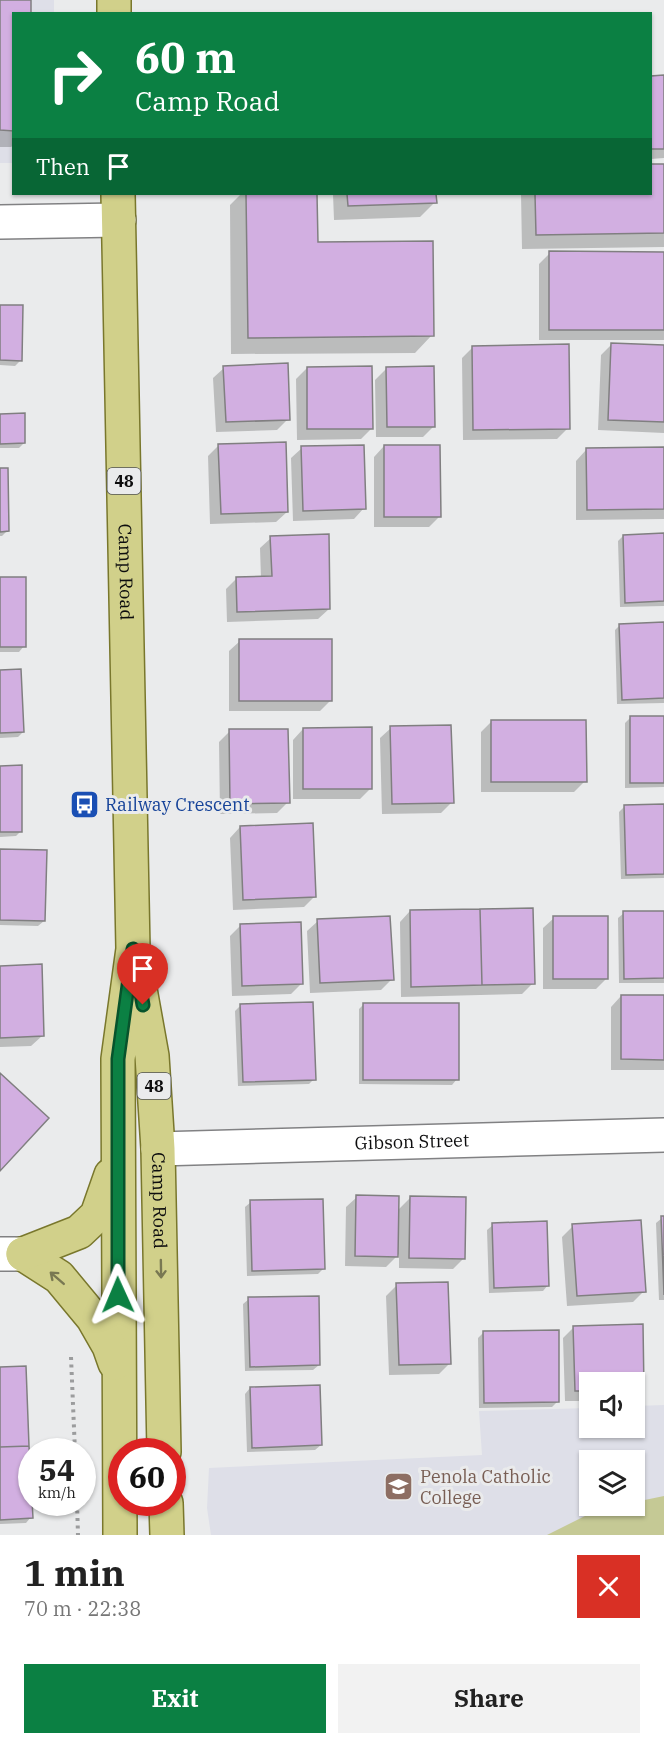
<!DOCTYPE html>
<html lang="en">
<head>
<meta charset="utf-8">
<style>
  body { margin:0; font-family:"IBM Plex Serif",serif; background:#f2f2f2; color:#222; height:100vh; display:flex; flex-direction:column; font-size:22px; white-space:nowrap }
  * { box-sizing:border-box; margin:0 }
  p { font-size:20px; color:#767676 }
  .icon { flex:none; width:33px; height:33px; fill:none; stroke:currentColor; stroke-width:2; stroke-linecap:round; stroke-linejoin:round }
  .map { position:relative; height:1535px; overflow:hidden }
  .panel { display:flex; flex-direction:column; background:#fff; flex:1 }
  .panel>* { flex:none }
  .guide { position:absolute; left:12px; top:12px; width:640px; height:183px; border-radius:0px; box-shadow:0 2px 4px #0004; background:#0b8043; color:#fff; overflow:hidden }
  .controls { position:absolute; left:579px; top:1372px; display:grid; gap:12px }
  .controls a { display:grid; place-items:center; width:66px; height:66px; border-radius:0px; background:#fff; box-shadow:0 2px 4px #0004; font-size:30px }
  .speed { position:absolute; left:18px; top:1438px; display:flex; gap:12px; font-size:30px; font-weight:700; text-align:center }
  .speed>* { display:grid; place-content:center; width:78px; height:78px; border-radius:50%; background:#fff; box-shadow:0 2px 4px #0004; line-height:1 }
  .speed small { font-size:15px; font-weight:400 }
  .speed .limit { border:9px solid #d22; background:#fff; color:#111 }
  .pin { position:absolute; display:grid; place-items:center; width:51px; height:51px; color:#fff; margin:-62px -26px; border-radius:50% 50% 50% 0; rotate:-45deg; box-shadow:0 0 6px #0007 }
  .pin .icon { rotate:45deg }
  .me { position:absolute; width:66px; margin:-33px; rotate:359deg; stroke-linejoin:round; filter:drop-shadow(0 0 4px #0008) }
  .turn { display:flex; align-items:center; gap:21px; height:126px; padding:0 24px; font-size:27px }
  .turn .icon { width:78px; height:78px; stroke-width:2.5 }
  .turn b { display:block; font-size:42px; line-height:51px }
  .then { display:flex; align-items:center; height:57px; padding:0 24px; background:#0003; gap:12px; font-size:22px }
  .round { display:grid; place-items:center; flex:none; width:63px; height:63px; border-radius:0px; background:#f2f2f2 }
  .overview { display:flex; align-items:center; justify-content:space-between; height:102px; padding:0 24px }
  h1 { font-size:36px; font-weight:800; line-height:45px }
  .action { display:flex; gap:12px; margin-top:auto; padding:12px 24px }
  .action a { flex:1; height:69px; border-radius:0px; background:#0b8043; color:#fff; font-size:24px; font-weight:800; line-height:69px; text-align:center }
  .action a+a { background:#f2f2f2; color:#222 }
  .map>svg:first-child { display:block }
  .built { fill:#dedfe8; fill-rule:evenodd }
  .green { fill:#c5c995 }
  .shadow { fill:#0003 }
  .building { fill:#d2afe1; stroke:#807f80; stroke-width:1.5 }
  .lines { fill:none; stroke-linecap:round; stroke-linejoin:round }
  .street-casing { stroke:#818183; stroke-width:36 }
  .primary-casing { stroke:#79772c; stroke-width:36 }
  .path { stroke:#9b9c9d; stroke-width:4; stroke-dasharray:3 4.5; stroke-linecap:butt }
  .street { stroke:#fff; stroke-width:33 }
  .primary { stroke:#d1d08a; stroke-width:33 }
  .oneway { stroke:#797852 }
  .route-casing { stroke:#07532c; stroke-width:15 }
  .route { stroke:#0b8043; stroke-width:10 }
  .labels { text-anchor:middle; stroke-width:6; stroke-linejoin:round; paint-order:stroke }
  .shield { fill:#eaebec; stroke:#4f5051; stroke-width:1.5 }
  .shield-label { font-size:16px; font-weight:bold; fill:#0d0d0e }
  .street-label { font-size:18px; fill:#0d0d0e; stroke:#eaebec }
  .transit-label { font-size:18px; fill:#164399; stroke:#eaebec; text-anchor:start }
  .education-label { font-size:18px; fill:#785e54; stroke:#eaebec; text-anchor:start }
</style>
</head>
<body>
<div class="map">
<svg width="664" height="1535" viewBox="0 0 664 1535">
  <rect width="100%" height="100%" fill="#eaebec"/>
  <path class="built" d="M 0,0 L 54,0 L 54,13 L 14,14 L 13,163 L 0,163 Z
    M 664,1405 L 664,1535 L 211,1535 L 207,1508 L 209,1468 L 482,1455 L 479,1411 L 589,1408 L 590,1428 L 634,1428 L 635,1406 ZM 590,1461 L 634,1461 L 634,1506 L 590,1506 Z"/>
  <path class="green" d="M 664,1496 L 664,1535 L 547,1535 L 599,1509 L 614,1506 L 634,1506 L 635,1502 Z"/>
  <path class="shadow" d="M 0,0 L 29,0 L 14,14 L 14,145 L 11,147 L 0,147 Z
    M 651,77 L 664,77 L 664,158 L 651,159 Z
    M 664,165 L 664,247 L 522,249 L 521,194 L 651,194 L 651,166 Z
    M 241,194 L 316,194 L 316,244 L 432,335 L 415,353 L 231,354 L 230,205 Z
    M 333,194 L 435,194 L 435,202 L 420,217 L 334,220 Z
    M 550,253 L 664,253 L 664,340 L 539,340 L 539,264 Z
    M 0,307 L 21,360 L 15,366 L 0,365 Z
    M 612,344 L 664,346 L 664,433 L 598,430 L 601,355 Z
    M 473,347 L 568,428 L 557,439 L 463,440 L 462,358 Z
    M 224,368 L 288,419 L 277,430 L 216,432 L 213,378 Z
    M 307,368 L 372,428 L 361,439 L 297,440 L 296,379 Z
    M 386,369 L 434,426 L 423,437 L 376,437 L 375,380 Z
    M 0,415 L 24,443 L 19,448 L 0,448 Z
    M 219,445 L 287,512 L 276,522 L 210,524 L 208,456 Z
    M 384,446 L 439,517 L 429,527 L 374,527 L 374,457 Z
    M 302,448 L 364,508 L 354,519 L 293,521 L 291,458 Z
    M 664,449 L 664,519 L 576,520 L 576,461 L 586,450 Z
    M 0,470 L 7,531 L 2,536 L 0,536 Z
    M 664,535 L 664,606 L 620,607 L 618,541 L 623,536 Z
    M 271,538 L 329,609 L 318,619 L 227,622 L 226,589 L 237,578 L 261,578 L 260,548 Z
    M 0,578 L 24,646 L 19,652 L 0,652 Z
    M 664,624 L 664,703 L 617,704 L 615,630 L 620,625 Z
    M 240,641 L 331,700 L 320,711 L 229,711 L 229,651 Z
    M 0,671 L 23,732 L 18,737 L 0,738 Z
    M 630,718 L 664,718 L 664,787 L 625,788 L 625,723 Z
    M 491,722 L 585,781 L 574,792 L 481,792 L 481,732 Z
    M 391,728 L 452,802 L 441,813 L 382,814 L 380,738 Z
    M 303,729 L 371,788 L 360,799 L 293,799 L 293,740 Z
    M 230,731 L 288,802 L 277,813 L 220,814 L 219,742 Z
    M 0,767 L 21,831 L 16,836 L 0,837 Z
    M 664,806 L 664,878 L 621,879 L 619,812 L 624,807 Z
    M 240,827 L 314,897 L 304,907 L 233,910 L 230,838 Z
    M 0,850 L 44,921 L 38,926 L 0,925 Z
    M 410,911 L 533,983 L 522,994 L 401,997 L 400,922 Z
    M 664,912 L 664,983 L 619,983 L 618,918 L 624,913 Z
    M 554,918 L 606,979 L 596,989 L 543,989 L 543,928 Z
    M 318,921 L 392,979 L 381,990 L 310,993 L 307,931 Z
    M 241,925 L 302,983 L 291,994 L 232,996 L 230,936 Z
    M 0,967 L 42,1036 L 31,1046 L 0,1047 Z
    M 621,996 L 664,996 L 664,1070 L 611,1070 L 611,1007 Z
    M 364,1004 L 457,1079 L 452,1085 L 359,1084 L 359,1009 Z
    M 241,1005 L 314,1079 L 309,1084 L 238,1086 L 235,1011 Z
    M 357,1197 L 397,1211 L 411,1197 L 464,1258 L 453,1269 L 399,1268 L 399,1254 L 386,1267 L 345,1266 L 346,1207 Z
    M 251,1202 L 323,1269 L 318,1274 L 247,1276 L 245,1207 Z
    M 662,1218 L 664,1218 L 664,1300 L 659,1300 L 656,1223 Z
    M 493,1225 L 548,1285 L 543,1291 L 489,1293 L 487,1230 Z
    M 573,1226 L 644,1291 L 633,1302 L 567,1306 L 562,1237 Z
    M 397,1285 L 450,1363 L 439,1374 L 389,1375 L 386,1296 Z
    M 249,1299 L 319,1365 L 313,1370 L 245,1371 L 243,1304 Z
    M 574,1327 L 642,1389 L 634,1397 L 634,1383 L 590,1383 L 590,1401 L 565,1401 L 563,1338 Z
    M 483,1333 L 558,1401 L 552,1407 L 479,1408 L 478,1338 Z
    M 0,1368 L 31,1517 L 26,1523 L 0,1524 Z
    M 250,1388 L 321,1445 L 315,1450 L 247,1452 L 245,1394 Z"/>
  <path class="building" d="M 0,0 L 31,0 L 31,14 L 14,14 L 14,131 L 0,130 Z
    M 664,75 L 664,149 L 651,149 L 651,76 Z
    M 651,164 L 664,164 L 664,233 L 536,235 L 535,194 L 651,194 Z
    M 246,194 L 317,194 L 318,242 L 433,241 L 434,336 L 248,338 Z
    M 347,194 L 436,194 L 437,203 L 348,206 Z
    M 549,251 L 664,252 L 664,330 L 549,330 Z
    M 0,305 L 23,305 L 22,361 L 0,360 Z
    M 611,343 L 664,345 L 664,422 L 608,420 Z
    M 569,344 L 570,429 L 473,430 L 472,346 Z
    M 288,363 L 290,420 L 226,422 L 223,366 Z
    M 372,366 L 373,429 L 307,429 L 307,367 Z
    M 434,366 L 435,427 L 387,427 L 386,367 Z
    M 25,413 L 25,443 L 0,444 L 0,414 Z
    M 286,442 L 288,512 L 221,514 L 218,444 Z
    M 364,445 L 366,509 L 303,511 L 301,446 Z
    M 384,445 L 440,445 L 441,517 L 384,517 Z
    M 664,447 L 664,509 L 587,510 L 586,448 Z
    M 0,468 L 8,468 L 9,531 L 0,532 Z
    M 664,533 L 664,601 L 625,603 L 623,535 Z
    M 329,534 L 330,609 L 237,612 L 236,577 L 272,576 L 270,536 Z
    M 0,577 L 26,577 L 26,647 L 0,647 Z
    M 664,622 L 664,698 L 622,700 L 619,624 Z
    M 239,639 L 332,639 L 332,701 L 239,701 Z
    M 21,669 L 24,732 L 0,733 L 0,670 Z
    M 630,716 L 664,716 L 664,783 L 630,783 Z
    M 491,720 L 586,720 L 587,782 L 491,782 Z
    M 451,725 L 454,803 L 392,804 L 390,726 Z
    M 372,727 L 372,789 L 303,789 L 303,728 Z
    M 229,729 L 288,729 L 290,803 L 230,804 Z
    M 22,765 L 22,832 L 0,832 L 0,766 Z
    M 664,804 L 664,874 L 626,875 L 624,805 Z
    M 313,823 L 316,897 L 243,900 L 240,826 Z
    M 0,849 L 47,850 L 45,921 L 0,920 Z
    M 533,908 L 535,984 L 482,985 L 480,909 Z
    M 480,909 L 482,985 L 411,987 L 410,910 Z
    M 623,911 L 664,911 L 664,978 L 624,979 Z
    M 390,916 L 394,980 L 320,983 L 317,919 Z
    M 553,916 L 608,916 L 608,979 L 553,979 Z
    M 301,922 L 303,984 L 242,986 L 240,924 Z
    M 42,964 L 44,1036 L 0,1038 L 0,966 Z
    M 621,995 L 664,995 L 664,1060 L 621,1059 Z
    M 313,1002 L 316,1080 L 243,1082 L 240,1004 Z
    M 363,1003 L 459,1003 L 459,1080 L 363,1080 Z
    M 0,1073 L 49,1118 L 0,1171 Z
    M 356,1195 L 399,1196 L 398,1257 L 355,1256 Z
    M 410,1196 L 466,1197 L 465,1259 L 409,1258 Z
    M 323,1199 L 325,1269 L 252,1271 L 250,1200 Z
    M 661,1216 L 664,1216 L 664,1295 Z
    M 641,1220 L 646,1292 L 577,1296 L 572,1224 Z
    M 547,1221 L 549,1286 L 494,1288 L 492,1223 Z
    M 448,1282 L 451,1364 L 399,1365 L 396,1283 Z
    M 319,1296 L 320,1365 L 250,1367 L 248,1297 Z
    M 643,1324 L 644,1390 L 634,1390 L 634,1383 L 590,1383 L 590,1391 L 575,1391 L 573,1326 Z
    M 559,1330 L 559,1402 L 484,1403 L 483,1331 Z
    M 26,1366 L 29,1446 L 0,1447 L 0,1367 Z
    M 320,1385 L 322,1445 L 252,1448 L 250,1387 Z
    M 29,1446 L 33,1518 L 0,1520 L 0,1447 Z"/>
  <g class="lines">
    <defs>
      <g id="street">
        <path d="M 0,222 L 119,220"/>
        <path id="s1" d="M 158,1149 L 664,1135"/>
        <path d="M 0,1254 L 23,1254"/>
      </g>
      <g id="primary">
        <path d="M 114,0 L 114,14"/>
        <path id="s2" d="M 118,194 L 133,949 L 118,1059 L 120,1535"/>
        <path id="s3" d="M 138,978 L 152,1056 L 158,1149 L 164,1452"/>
        <path d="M 23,1254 L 59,1277 L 93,1318 L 109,1346 L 115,1363"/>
        <path d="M 23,1254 L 79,1232 L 97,1215 L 111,1175"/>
        <path d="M 166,1503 L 167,1535"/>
      </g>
    </defs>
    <use href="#street" class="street-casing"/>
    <use href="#primary" class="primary-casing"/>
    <path class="path" d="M 71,1357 L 75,1452
      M 77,1503 L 78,1535"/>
    <use href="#street" class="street"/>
    <use href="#primary" class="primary"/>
  </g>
  <defs><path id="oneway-shaft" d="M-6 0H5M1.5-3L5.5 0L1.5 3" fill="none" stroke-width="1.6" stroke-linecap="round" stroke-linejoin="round" transform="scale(1.5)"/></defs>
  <g class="oneway">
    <use href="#oneway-shaft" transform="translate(161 1269) rotate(89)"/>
    <use href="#oneway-shaft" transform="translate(57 1278) rotate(-139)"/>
  </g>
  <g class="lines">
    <defs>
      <path id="route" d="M 118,1295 L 118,1059 L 133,949 L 143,1005"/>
    </defs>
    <use href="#route" class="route-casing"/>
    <use href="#route" class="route"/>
  </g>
  <defs>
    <symbol id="bus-square" viewBox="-11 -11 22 22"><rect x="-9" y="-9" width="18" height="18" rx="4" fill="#1a4fb4" stroke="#eaebec"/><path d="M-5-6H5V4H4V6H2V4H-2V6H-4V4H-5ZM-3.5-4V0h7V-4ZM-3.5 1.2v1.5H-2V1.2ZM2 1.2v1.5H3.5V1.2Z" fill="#fff"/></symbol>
    <symbol id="school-square" viewBox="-11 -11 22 22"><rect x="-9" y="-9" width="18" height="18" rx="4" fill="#8d6e63" stroke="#eaebec"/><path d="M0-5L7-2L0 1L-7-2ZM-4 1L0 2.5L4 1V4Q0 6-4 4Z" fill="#fff"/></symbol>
  </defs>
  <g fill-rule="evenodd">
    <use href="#bus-square" x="68" y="788" width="33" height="33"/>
    <use href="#school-square" x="382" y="1470" width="33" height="33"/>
  </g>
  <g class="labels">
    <g class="shield">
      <rect x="107.5" y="468" width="33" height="26" rx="4.5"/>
      <rect x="137.5" y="1073" width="33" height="26" rx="4.5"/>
    </g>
    <g class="shield-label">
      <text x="124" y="487">48</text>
      <text x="154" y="1092">48</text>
    </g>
    <g class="street-label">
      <text dy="6" stroke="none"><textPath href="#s2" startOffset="378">Camp Road</textPath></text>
      <text dy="6" stroke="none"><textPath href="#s1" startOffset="254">Gibson Street</textPath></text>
      <text dy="6" stroke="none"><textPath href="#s3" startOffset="224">Camp Road</textPath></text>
    </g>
    <g class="transit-label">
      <text x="105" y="811">Railway Crescent</text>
    </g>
    <g class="education-label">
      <text x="420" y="1483">Penola Catholic<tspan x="420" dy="21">College</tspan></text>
    </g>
  </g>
</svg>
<div class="controls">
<a><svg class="icon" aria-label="sound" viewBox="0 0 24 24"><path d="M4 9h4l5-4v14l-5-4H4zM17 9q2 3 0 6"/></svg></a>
<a><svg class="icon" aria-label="layers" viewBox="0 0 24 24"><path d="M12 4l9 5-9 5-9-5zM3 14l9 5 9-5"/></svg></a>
</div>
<div class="speed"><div>54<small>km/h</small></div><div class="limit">60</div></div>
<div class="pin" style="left:143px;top:1005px;background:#d93025"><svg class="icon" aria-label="arrive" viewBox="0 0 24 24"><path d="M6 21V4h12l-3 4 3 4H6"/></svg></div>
<svg class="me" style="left:118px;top:1295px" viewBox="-20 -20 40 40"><path d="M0-17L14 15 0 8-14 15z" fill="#0b8043" stroke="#fff" stroke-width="4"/></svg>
<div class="guide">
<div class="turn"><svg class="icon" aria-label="right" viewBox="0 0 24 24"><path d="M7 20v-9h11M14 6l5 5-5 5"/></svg><div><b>60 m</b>Camp Road</div></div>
<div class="then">Then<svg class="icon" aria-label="arrive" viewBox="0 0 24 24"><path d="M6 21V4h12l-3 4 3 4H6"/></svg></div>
</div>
</div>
<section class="panel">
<div class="overview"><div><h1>1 min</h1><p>70 m · 22:38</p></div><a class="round" style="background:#d93025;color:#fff"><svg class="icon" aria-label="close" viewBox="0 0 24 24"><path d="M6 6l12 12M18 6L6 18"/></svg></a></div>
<div class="action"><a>Exit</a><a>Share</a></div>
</section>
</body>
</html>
